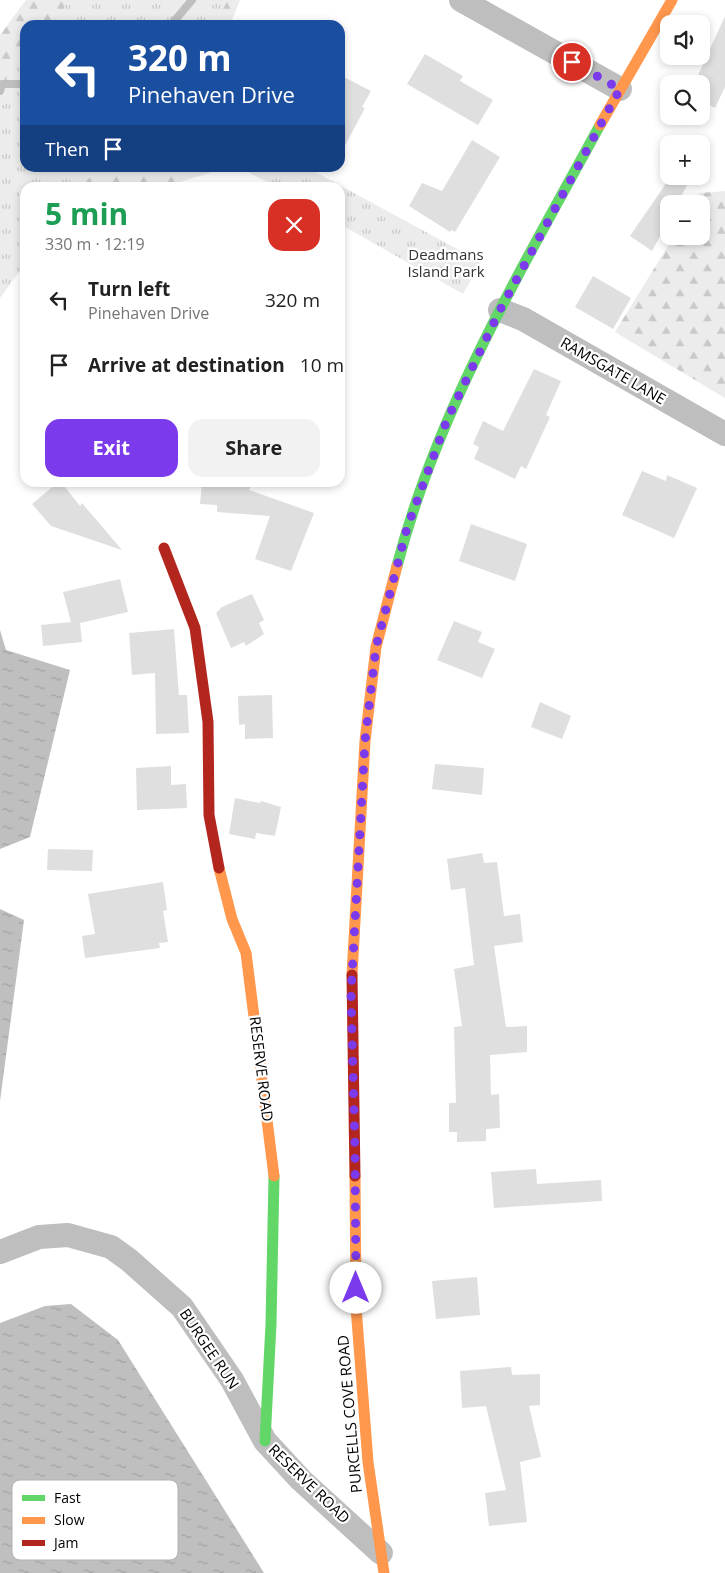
<!DOCTYPE html>
<html lang="en">
<head>
<meta charset="utf-8">
<style>
  body { margin:0; font-family:"Open Sans",sans-serif; background:#f2f2f2; color:#222; height:100vh; display:flex; flex-direction:column; font-size:19px; white-space:nowrap }
  * { box-sizing:border-box; margin:0 }
  p { font-size:16px; color:#767676 }
  .icon { flex:none; width:28px; height:28px; fill:none; stroke:currentColor; stroke-width:2; stroke-linecap:round; stroke-linejoin:round }
  .map { position:relative; flex:1; overflow:hidden }
  .side { position:absolute; left:20px; top:182px; width:325px; height:305px; display:flex; flex-direction:column; background:#fff; border-radius:15px; box-shadow:0 2px 8px #0003 }
  .side>* { flex:none }
  .banner { position:absolute; left:20px; top:20px; width:325px; height:152px; border-radius:15px; box-shadow:0 2px 8px #0003; background:#1a4fa0; color:#fff; overflow:hidden }
  .fabs { position:absolute; left:660px; top:15px; display:grid; gap:10px }
  .fabs a { display:grid; place-items:center; width:50px; height:50px; border-radius:10px; background:#fff; box-shadow:0 2px 8px #0003; font-size:25px }
  .pin { position:absolute; display:grid; place-items:center; width:42px; height:42px; color:#fff; margin:-21px; border:2px solid #fff; border-radius:50%; box-shadow:0 1px 5px #0007 }
  .me { position:absolute; width:55px; margin:-28px; rotate:0deg; stroke-linejoin:round; filter:drop-shadow(0 0 4px #0008) }
  .turn { display:flex; align-items:center; gap:18px; height:105px; padding:0 25px; font-size:22px }
  .turn .icon { width:65px; height:65px; stroke-width:2.5 }
  .turn b { display:block; font-size:35px; line-height:42px }
  .then { display:flex; align-items:center; height:48px; padding:0 25px; background:#0003; gap:10px; font-size:19px }
  .round { display:grid; place-items:center; flex:none; width:52px; height:52px; border-radius:15px; background:#f2f2f2 }
  .head { display:flex; align-items:center; justify-content:space-between; height:85px; padding:0 25px }
  h1 { font-size:30px; font-weight:700; line-height:38px; color:#1e9e55 }
  .primary-button { display:flex; gap:10px; margin-top:auto; padding:10px 25px }
  .primary-button a { flex:1; height:58px; border-radius:15px; background:#7c3aed; color:#fff; font-size:20px; font-weight:700; line-height:58px; text-align:center }
  .primary-button a+a { background:#f2f2f2; color:#222 }
  ul { padding:0; list-style:none }
  li { display:flex; align-items:center; gap:15px; height:65px; padding:0 25px }
  li div { flex:1 }
  li b { display:block; font-size:19px }
  li em { font-style:normal }
  .map>svg:first-child { display:block }
  .forest { fill:url(#forest-firs) }
  .park { fill:url(#park-tufts) }
  .water { fill:url(#water-ripples) }
  .lines { fill:none; stroke-linecap:round; stroke-linejoin:round }
  .stream { stroke:#bfbfbf; stroke-width:8 }
  .building { fill:#dfdfdf }
  .street { stroke:#bebebe; stroke-width:24 }
  .fast { stroke:#63d668; stroke-width:11 }
  .slow { stroke:#ff974d; stroke-width:11 }
  .jam { stroke:#b3261e; stroke-width:11 }
  .route { stroke:#7c3aed; stroke-width:9; stroke-dasharray:0 16.2 }
  .labels { text-anchor:middle; stroke-width:4.5; stroke-linejoin:round; paint-order:stroke }
  .park-label { font-size:15px; fill:#333; stroke:#fff }
  .street-label { font-size:15px; fill:#000; stroke:#fff }
  .key { fill:#fff; stroke:#b2b2b2; stroke-width:1 }
  .key-label { font-size:14px; fill:#000 }
</style>
</head>
<body>
<div class="map">
<svg width="725" height="1573" viewBox="0 0 725 1573">
  <defs>
    <pattern id="forest-firs" width="22" height="20" patternUnits="userSpaceOnUse" patternTransform="scale(1.25)"><rect width="22" height="20" fill="#ececec"/><path d="M5 1l3.5 6h-7zM16 11l3.5 6h-7z" fill="#c9c9c9"/></pattern>
    <pattern id="park-tufts" width="24" height="20" patternUnits="userSpaceOnUse" patternTransform="scale(1.25)"><rect width="24" height="20" fill="#ececec"/><path d="M3 7l-1-3M5 7V3M7 7l1-3M15 17l-1-3M17 17v-4M19 17l1-3" fill="none" stroke="#c9c9c9"/></pattern>
    <pattern id="water-ripples" width="26" height="14" patternUnits="userSpaceOnUse" patternTransform="scale(1.25)"><rect width="26" height="14" fill="#bfbfbf"/><path d="M2 4q2-2 4 0t4 0M15 11q2-2 4 0t4 0" fill="none" stroke="#a2a2a2"/></pattern>
  </defs>
  <rect width="100%" height="100%" fill="#fff"/>
  <path class="forest" d="M 26,0 L 240,0 L 230,25 L 25,25 L 25,160 L 0,92 L 0,35 Z
    M 27,168 L 225,168 L 161,188 L 33,187 Z
    M 725,191 L 725,398 L 615,332 L 674,236 L 701,236 L 701,204 L 694,204 L 700,193 Z"/>
  <path class="park" d="M 70,0 L 228,0 L 214,25 L 50,25 Z
    M 25,56 L 25,168 L 97,168 L 82,187 L 25,188 L 25,264 L 0,298 L 0,92 L 2,84 Z
    M 241,168 L 308,168 L 481,262 L 463,294 L 340,224 L 340,188 L 276,187 Z"/>
  <path class="water" d="M 0,630 L 6,650 L 70,670 L 30,837 L 0,849 Z
    M 0,909 L 24,920 L 0,1101 Z
    M 71,1304 L 118,1340 L 264,1573 L 0,1573 L 0,1323 L 45,1306 Z"/>
  <g class="lines">
    <path class="stream" d="M 171,25 L 192,0
      M 0,91 L 2,84 L 25,84"/>
  </g>
  <path class="building" d="M 725,16 L 725,87 L 715,108 L 701,101 L 701,90 L 704,84 L 694,84 Z
    M 425,54 L 463,76 L 460,81 L 493,100 L 478,125 L 407,84 Z
    M 340,75 L 371,91 L 362,107 L 365,108 L 340,155 Z
    M 472,140 L 500,157 L 455,232 L 451,230 L 450,232 L 409,206 L 422,183 L 442,191 Z
    M 671,176 L 692,176 L 677,204 L 669,204 L 669,220 L 652,251 L 630,236 Z
    M 593,276 L 631,298 L 613,329 L 575,307 Z
    M 534,369 L 561,381 L 546,415 L 550,417 L 526,469 L 521,466 L 515,479 L 474,459 L 479,447 L 473,444 L 483,421 L 503,431 Z
    M 642,471 L 666,481 L 667,475 L 697,488 L 674,538 L 622,515 Z
    M 58,482 L 61,482 L 80,506 L 82,503 L 122,550 L 51,526 L 32,504 Z
    M 202,482 L 253,482 L 249,490 L 314,513 L 291,571 L 255,559 L 270,516 L 217,512 L 217,505 L 200,504 Z
    M 471,524 L 527,544 L 515,581 L 459,561 Z
    M 120,579 L 128,612 L 80,623 L 82,642 L 43,646 L 41,625 L 71,622 L 63,592 Z
    M 252,594 L 264,620 L 259,623 L 264,634 L 246,646 L 244,642 L 231,648 L 216,613 L 222,607 Z
    M 454,621 L 482,632 L 478,642 L 495,649 L 482,678 L 437,660 Z
    M 174,629 L 179,695 L 187,695 L 189,733 L 156,734 L 155,673 L 132,675 L 129,633 Z
    M 272,695 L 273,738 L 245,739 L 245,724 L 239,725 L 238,696 Z
    M 540,702 L 571,716 L 562,739 L 531,727 Z
    M 435,764 L 484,768 L 482,795 L 432,789 Z
    M 171,766 L 171,785 L 186,784 L 187,808 L 137,810 L 136,768 Z
    M 235,798 L 260,803 L 261,801 L 281,807 L 275,836 L 256,833 L 255,839 L 229,834 Z
    M 48,849 L 93,850 L 92,871 L 47,870 Z
    M 482,853 L 484,863 L 497,862 L 504,916 L 520,914 L 523,942 L 494,946 L 506,1027 L 527,1026 L 527,1052 L 490,1055 L 491,1095 L 499,1094 L 500,1128 L 486,1129 L 486,1141 L 457,1142 L 457,1132 L 449,1132 L 449,1103 L 456,1103 L 454,1027 L 462,1026 L 454,969 L 474,965 L 465,888 L 451,890 L 447,859 Z
    M 163,882 L 167,910 L 163,911 L 168,942 L 159,943 L 160,948 L 85,958 L 82,936 L 95,934 L 88,894 Z
    M 536,1169 L 537,1184 L 601,1180 L 602,1201 L 494,1208 L 491,1172 Z
    M 477,1277 L 480,1315 L 436,1319 L 432,1281 Z
    M 511,1367 L 512,1375 L 540,1374 L 540,1405 L 529,1406 L 541,1457 L 520,1462 L 527,1522 L 489,1526 L 485,1493 L 506,1490 L 486,1406 L 462,1408 L 460,1371 Z"/>
  <g class="lines">
    <path class="street" d="M 461,0 L 620,89
      M 500,310 L 523,319 L 725,434
      M 0,1252 L 39,1237 L 68,1235 L 111,1247 L 129,1260 L 182,1307 L 232,1380 L 265,1441 L 301,1480 L 381,1553"/>
    <path class="fast" d="M 397,566 C 438,408 523,267 600,125
      M 265,1441 L 271,1324 L 274,1176"/>
    <path class="slow" d="M 600,125 L 672,0
      M 219,868 L 232,919 L 246,953 L 274,1176
      M 352,975 L 365,741 L 376,647 L 397,566
      M 355,1176 L 356,1307 L 368,1462 L 384,1573"/>
    <path class="jam" d="M 164,548 L 195,628 L 208,722 L 209,815 L 219,868
      M 352,975 L 355,1176"/>
  </g>
  <g class="lines">
    <path class="route" d="M 356,1288 L 355,1150 L 351,994 L 365,741 L 376,647 L 407,528 L 447,420 L 500,310 L 620,89 L 572,62"/>
  </g>
  <g class="labels">
    <g class="park-label">
      <text x="446" y="260">Deadmans<tspan x="446" dy="17">Island Park</tspan></text>
    </g>
    <g class="street-label">
      <text transform="translate(613 371) rotate(30)" y="5">RAMSGATE LANE</text>
      <text transform="translate(261 1069) rotate(83)" y="5">RESERVE ROAD</text>
      <text transform="translate(209 1349) rotate(56)" y="5">BURGEE RUN</text>
      <text transform="translate(350 1414) rotate(-95)" y="5">PURCELLS COVE ROAD</text>
      <text transform="translate(309 1484) rotate(44)" y="5">RESERVE ROAD</text>
    </g>
  </g>
  <rect x="12" y="1480" width="166" height="80" rx="8" class="key"/>
  <rect x="22" y="1495" width="23" height="6" fill="#63d668"/>
  <rect x="22" y="1517" width="23" height="7" fill="#ff974d"/>
  <rect x="22" y="1540" width="23" height="6" fill="#b3261e"/>
  <g class="key-label">
    <text x="54" y="1503">Fast</text>
    <text x="54" y="1525">Slow</text>
    <text x="54" y="1548">Jam</text>
  </g>
</svg>
<div class="fabs">
<a><svg class="icon" aria-label="sound" viewBox="0 0 24 24"><path d="M4 9h4l5-4v14l-5-4H4zM17 9q2 3 0 6"/></svg></a>
<a><svg class="icon" aria-label="search" viewBox="0 0 24 24"><circle cx="10" cy="10" r="6"/><path d="M15 15l6 6"/></svg></a>
<a>+</a>
<a>−</a>
</div>
<div class="pin" style="left:572px;top:62px;background:#d93025"><svg class="icon" aria-label="arrive" viewBox="0 0 24 24"><path d="M6 21V4h12l-3 4 3 4H6"/></svg></div>
<svg class="me" style="left:356px;top:1288px" viewBox="-20 -20 40 40"><circle r="19" fill="#fff"/><path d="M0-13L10 11 0 6-10 11z" fill="#7c3aed"/></svg>
<div class="banner">
<div class="turn"><svg class="icon" aria-label="left" viewBox="0 0 24 24"><path d="M17 20v-9H6M10 6l-5 5 5 5"/></svg><div><b>320 m</b>Pinehaven Drive</div></div>
<div class="then">Then<svg class="icon" aria-label="arrive" viewBox="0 0 24 24"><path d="M6 21V4h12l-3 4 3 4H6"/></svg></div>
</div>
<section class="side">
<div class="head"><div><h1>5 min</h1><p>330 m · 12:19</p></div><a class="round" style="background:#d93025;color:#fff"><svg class="icon" aria-label="close" viewBox="0 0 24 24"><path d="M6 6l12 12M18 6L6 18"/></svg></a></div>
<ul>
<li><svg class="icon" aria-label="left" viewBox="0 0 24 24"><path d="M17 20v-9H6M10 6l-5 5 5 5"/></svg><div><b>Turn left</b><p>Pinehaven Drive</p></div><em>320 m</em></li>
<li><svg class="icon" aria-label="arrive" viewBox="0 0 24 24"><path d="M6 21V4h12l-3 4 3 4H6"/></svg><div><b>Arrive at destination</b></div><em>10 m</em></li>
</ul>
<div class="primary-button"><a>Exit</a><a>Share</a></div>
</section>
</div>
</body>
</html>
